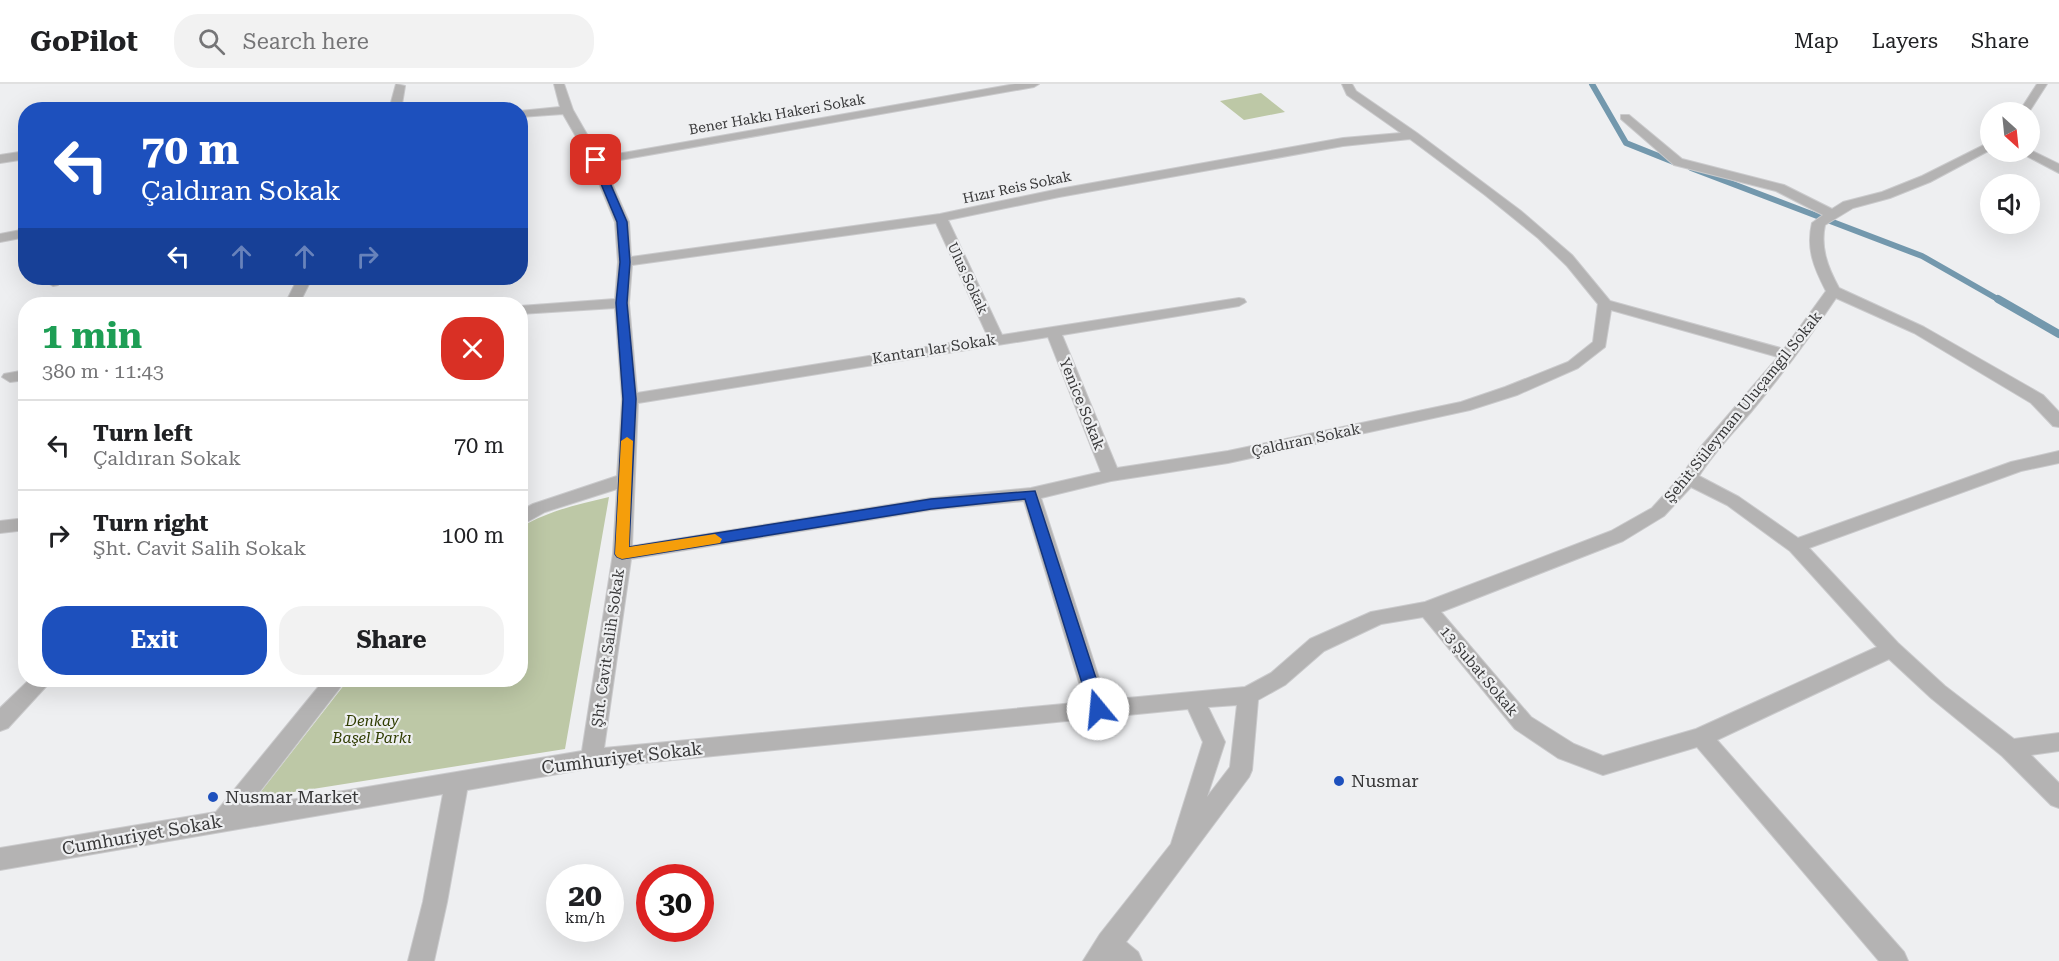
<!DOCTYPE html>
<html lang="en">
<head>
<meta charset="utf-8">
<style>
  body { margin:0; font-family:"Roboto Serif",serif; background:#f2f2f2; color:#202124; height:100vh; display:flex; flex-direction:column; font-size:22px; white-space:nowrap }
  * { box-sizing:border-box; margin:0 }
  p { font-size:20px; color:#757577 }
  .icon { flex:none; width:33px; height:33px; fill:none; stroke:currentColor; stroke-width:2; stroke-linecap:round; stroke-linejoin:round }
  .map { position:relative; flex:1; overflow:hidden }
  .sheet { position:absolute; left:18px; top:213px; width:510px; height:390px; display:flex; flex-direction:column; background:#fff; border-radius:24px; box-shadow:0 6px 24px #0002 }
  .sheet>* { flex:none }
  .guide { position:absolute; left:18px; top:18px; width:510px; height:183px; border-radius:24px; box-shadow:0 6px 24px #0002; background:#1d50bd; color:#fff; overflow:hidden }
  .needle { width:39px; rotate:153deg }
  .controls { position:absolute; left:1980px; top:18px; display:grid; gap:12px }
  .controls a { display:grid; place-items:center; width:60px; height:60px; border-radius:50%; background:#fff; box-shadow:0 6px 24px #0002; font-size:30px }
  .speed { position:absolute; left:546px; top:780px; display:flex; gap:12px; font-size:30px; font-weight:700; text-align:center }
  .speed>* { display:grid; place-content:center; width:78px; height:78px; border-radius:50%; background:#fff; box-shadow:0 6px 24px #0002; line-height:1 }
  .speed small { font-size:15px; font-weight:400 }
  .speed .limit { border:9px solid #d22; background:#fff; color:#111 }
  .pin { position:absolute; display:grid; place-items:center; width:51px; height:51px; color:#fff; margin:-26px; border-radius:12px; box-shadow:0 3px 9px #0006 }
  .me { position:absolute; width:66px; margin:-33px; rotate:343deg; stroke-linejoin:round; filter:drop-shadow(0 0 4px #0008) }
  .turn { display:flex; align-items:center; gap:21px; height:126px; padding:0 24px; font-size:27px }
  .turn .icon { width:78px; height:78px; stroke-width:2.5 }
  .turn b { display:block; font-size:42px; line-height:51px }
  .lanes { display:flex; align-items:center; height:57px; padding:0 24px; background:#0003; justify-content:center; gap:30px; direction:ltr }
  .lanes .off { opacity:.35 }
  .round { display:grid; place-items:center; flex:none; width:63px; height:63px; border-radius:24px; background:#f2f2f2 }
  .head { display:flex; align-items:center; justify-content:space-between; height:102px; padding:0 24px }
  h1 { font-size:36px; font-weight:700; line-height:45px; color:#1e9e55 }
  .action { display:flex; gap:12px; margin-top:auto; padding:12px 24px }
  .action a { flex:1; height:69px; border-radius:24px; background:#1d50bd; color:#fff; font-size:24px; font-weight:700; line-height:69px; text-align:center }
  .action a+a { background:#f2f2f2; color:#202124 }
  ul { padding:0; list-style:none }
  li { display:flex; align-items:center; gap:18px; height:90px; padding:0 24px; border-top:2px solid #e0e0e0 }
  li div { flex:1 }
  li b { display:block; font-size:22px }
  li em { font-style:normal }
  header { display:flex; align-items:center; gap:36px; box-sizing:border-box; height:84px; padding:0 30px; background:#fff; border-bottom:2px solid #e0e0e0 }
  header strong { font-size:28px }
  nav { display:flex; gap:33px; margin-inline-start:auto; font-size:21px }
  .search { width:420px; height:54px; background:#f2f2f2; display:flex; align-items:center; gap:15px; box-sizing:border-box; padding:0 21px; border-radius:24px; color:#757577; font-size:22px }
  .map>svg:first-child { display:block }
  .green { fill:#bdc8a6 }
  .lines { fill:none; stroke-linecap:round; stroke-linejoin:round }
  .stream-far1 { stroke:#7398ad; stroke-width:6 }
  .stream { stroke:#7398ad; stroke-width:8 }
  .minor-casing { stroke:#cacacc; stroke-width:2 }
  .minor { fill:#b4b3b3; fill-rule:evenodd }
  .route { fill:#1d50bd; stroke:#13347b; stroke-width:1.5 }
  .slow { fill:#f59e0b }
  .poi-dot { fill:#1d50bd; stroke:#eeeff1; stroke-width:2 }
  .labels { text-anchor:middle; stroke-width:4.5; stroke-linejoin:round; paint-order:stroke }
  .far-street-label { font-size:14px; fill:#383839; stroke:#eeeff1 }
  .street-label { font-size:15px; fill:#383839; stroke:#eeeff1 }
  .park-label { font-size:15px; font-style:italic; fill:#2f3c00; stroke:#eeeff1 }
  .near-street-label { font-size:18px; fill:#383839; stroke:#eeeff1 }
  .near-poi-label { font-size:18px; fill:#383839; stroke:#eeeff1; text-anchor:start }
</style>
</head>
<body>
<header>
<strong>GoPilot</strong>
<div class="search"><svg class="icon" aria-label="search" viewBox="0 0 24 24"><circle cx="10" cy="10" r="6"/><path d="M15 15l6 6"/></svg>Search here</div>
<nav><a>Map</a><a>Layers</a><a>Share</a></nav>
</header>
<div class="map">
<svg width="2059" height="877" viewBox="0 0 2059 877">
  <rect width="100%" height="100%" fill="#eeeff1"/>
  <path class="green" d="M 1261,9 L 1285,28 L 1244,36 L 1220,17 Z
    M 609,413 L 565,665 L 256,714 L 348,596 L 520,596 L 521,443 C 548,427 579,420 609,413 Z"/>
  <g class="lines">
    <path class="stream-far1" d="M 1592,0 L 1626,59 L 1676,79
      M 1691,84 L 1922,172 L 2001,217"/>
    <path class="stream" d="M 1998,215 L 2059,250"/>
    <defs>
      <path id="minor" d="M 396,0 L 405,2 L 401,26 L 389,26 Z
        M 554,0 L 564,0 L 573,26 L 600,73 L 1015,0 L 1039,0 L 1034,3 L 603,79 L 629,138 L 631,173 L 940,130 L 1059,105 L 1343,54 L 1401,49 L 1347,11 L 1342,0 L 1352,0 L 1356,7 L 1417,49 L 1521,127 L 1572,171 L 1610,217 L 1784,265 L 1826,207 C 1814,184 1806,165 1812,139 L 1823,131 L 1776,107 L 1674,81 L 1621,35 L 1621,31 L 1629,31 L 1682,75 L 1784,101 L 1832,125 L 1843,118 L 1882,108 L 1922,92 L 1990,58 L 1990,66 L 1930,98 L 1890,114 L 1853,124 L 1825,141 C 1820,164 1828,184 1839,204 L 1924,243 L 2043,311 L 2059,328 L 2059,343 L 2053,342 L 2031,319 L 1914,249 L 1836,214 C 1810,253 1781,292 1751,328 C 1733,349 1714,368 1699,392 L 1739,413 L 1798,454 L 2011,378 L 2059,367 L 2059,379 L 2021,387 L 1809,464 L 1898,559 L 1945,602 L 2014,655 L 2059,649 L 2059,667 L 2031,671 L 2059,699 L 2059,724 L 2051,721 L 2002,672 L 1931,614 L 1889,575 L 1717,656 L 1904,868 L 1908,877 L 1879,877 L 1697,663 L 1603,691 L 1558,674 L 1515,645 L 1423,533 L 1381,540 L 1324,567 L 1285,601 L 1258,616 L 1252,686 L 1249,693 L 1126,858 L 1138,868 L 1142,877 L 1083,877 L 1100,850 L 1171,760 L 1203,658 L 1188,625 L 592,684 L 467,706 L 447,818 L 434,877 L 408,877 L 423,818 L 443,710 L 0,786 L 0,764 L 216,728 L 324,596 L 346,596 L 248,723 L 582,667 L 613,470 L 617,405 L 545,428 L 520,442 L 520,427 L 533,420 L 617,392 L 622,315 L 615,224 L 520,230 L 520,222 L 615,215 L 618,178 L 615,138 L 590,77 L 563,30 L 520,33 L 520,27 L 560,23 ZM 1410,55 L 1485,111 L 1538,154 L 1567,182 L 1598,220 L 1593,258 L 1568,278 L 1505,303 L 1461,318 L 1228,367 L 1117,384 L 1062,251 L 1239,222 L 1246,218 L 1244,215 L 1239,214 L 1002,251 L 948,136 L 1059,113 L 1343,62 ZM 936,139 L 988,253 L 637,309 L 629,219 L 632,181 ZM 1611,226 L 1778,273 L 1699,365 L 1683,390 L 1652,424 L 1611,447 L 1425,518 L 1371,528 L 1310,555 L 1271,589 L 1245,603 L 1106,616 L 1041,414 L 1111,397 L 1228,379 L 1470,326 L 1517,311 L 1578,284 L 1605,263 ZM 1048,253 L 1101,388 L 1031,404 L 931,414 L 632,462 L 638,319 ZM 1691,403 L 1727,421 L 1790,467 L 1877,563 L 1696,645 L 1603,672 L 1574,660 L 1531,633 L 1441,528 L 1623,457 L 1664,432 ZM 1024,417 L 1085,618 L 604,664 L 631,475 L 931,426 ZM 1237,621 L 1230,683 L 1207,713 L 1225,658 L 1208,623 Z
        M 2037,0 L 2047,0 L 2029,28 L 2019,28 Z
        M 2030,66 L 2059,80 L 2059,89 L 2019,68 L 2030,68 Z
        M 26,67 L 26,75 L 0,79 L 0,71 Z
        M 26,145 L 26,153 L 0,158 L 0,150 Z
        M 49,194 L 63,194 L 58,201 L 53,202 L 46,198 Z
        M 298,194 L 312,194 L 299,220 L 285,220 Z
        M 26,286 L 26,296 L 10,298 L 2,293 L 4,290 Z
        M 26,434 L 26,446 L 0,449 L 0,437 Z
        M 29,596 L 52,596 L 8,644 L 0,647 L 0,624 Z"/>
    </defs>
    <use href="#minor" class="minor-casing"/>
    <use href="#minor" class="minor"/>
  </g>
  <path class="route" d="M 592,75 L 600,76 L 627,138 L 630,178 L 627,219 L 636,315 L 629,463 L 931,415 L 1035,407 L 1106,625 L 1104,630 L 1098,632 L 1093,630 L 1090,625 L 1025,415 L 931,425 L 622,475 L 617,473 L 615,470 L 623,315 L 616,219 L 620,178 L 617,138 L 591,76 Z"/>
  <path class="slow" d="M 627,353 L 633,357 L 629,463 L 715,450 L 722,455 L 720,459 L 622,475 L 617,473 L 615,470 L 621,357 Z"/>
  <g class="poi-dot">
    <circle cx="1339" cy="697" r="6"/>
    <circle cx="213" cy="713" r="6"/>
  </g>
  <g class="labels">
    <g class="far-street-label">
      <text transform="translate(777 30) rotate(-10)" y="5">Bener Hakkı Hakeri Sokak</text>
      <text transform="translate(1017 103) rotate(-12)" y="5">Hızır Reis Sokak</text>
      <text transform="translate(968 194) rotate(65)" y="5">Ulus Sokak</text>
    </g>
    <g class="street-label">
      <text transform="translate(934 265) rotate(-9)" y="5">Kantarı lar Sokak</text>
      <text transform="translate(1082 320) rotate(68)" y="5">Yenice Sokak</text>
      <text transform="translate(1743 323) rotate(-51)" y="5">Şehit Süleyman Uluçamgil Sokak</text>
      <text transform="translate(1306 356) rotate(-12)" y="5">Çaldıran Sokak</text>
      <text transform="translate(608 564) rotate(-82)" y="5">Şht. Cavit Salih Sokak</text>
      <text transform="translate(1479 587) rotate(50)" y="5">13 Şubat Sokak</text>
    </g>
    <g class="park-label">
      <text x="372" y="642">Denkay<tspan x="372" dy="17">Başel Parkı</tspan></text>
    </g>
    <g class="near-street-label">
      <text transform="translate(622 674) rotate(-7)" y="6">Cumhuriyet Sokak</text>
      <text transform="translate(142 751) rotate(-10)" y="6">Cumhuriyet Sokak</text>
    </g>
    <g class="near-poi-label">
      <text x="1351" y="703">Nusmar</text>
      <text x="225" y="719">Nusmar Market</text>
    </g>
  </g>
</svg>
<div class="controls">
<a><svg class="needle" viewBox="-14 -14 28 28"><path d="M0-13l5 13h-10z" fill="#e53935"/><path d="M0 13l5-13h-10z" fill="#757577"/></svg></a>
<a><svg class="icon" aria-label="sound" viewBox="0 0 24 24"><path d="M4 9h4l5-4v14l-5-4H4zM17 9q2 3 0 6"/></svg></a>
</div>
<div class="speed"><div>20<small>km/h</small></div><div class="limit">30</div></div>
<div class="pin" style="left:596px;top:76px;background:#d93025"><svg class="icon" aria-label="arrive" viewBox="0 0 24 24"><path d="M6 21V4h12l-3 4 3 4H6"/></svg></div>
<svg class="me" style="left:1098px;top:625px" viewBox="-20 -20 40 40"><circle r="19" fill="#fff"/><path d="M0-13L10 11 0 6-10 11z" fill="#1d50bd"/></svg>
<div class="guide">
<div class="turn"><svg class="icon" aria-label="left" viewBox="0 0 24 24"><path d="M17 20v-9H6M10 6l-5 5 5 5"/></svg><div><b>70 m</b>Çaldıran Sokak</div></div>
<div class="lanes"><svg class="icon" aria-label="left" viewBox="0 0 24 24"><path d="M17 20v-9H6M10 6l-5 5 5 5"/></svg><svg class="icon off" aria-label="ahead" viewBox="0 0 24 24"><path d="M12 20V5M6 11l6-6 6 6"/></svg><svg class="icon off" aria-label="ahead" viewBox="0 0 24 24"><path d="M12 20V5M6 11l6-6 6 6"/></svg><svg class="icon off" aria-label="right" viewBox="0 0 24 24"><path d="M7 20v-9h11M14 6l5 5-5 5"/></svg></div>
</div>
<section class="sheet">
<div class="head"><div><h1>1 min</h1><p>380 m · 11:43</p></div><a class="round" style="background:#d93025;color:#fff"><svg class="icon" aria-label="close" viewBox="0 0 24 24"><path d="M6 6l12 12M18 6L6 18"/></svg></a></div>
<ul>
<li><svg class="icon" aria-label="left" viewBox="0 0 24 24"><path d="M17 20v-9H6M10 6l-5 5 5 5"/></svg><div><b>Turn left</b><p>Çaldıran Sokak</p></div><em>70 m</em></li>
<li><svg class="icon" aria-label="right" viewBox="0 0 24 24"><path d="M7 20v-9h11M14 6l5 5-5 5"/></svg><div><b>Turn right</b><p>Şht. Cavit Salih Sokak</p></div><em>100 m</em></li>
</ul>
<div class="action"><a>Exit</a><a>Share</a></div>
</section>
</div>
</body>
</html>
